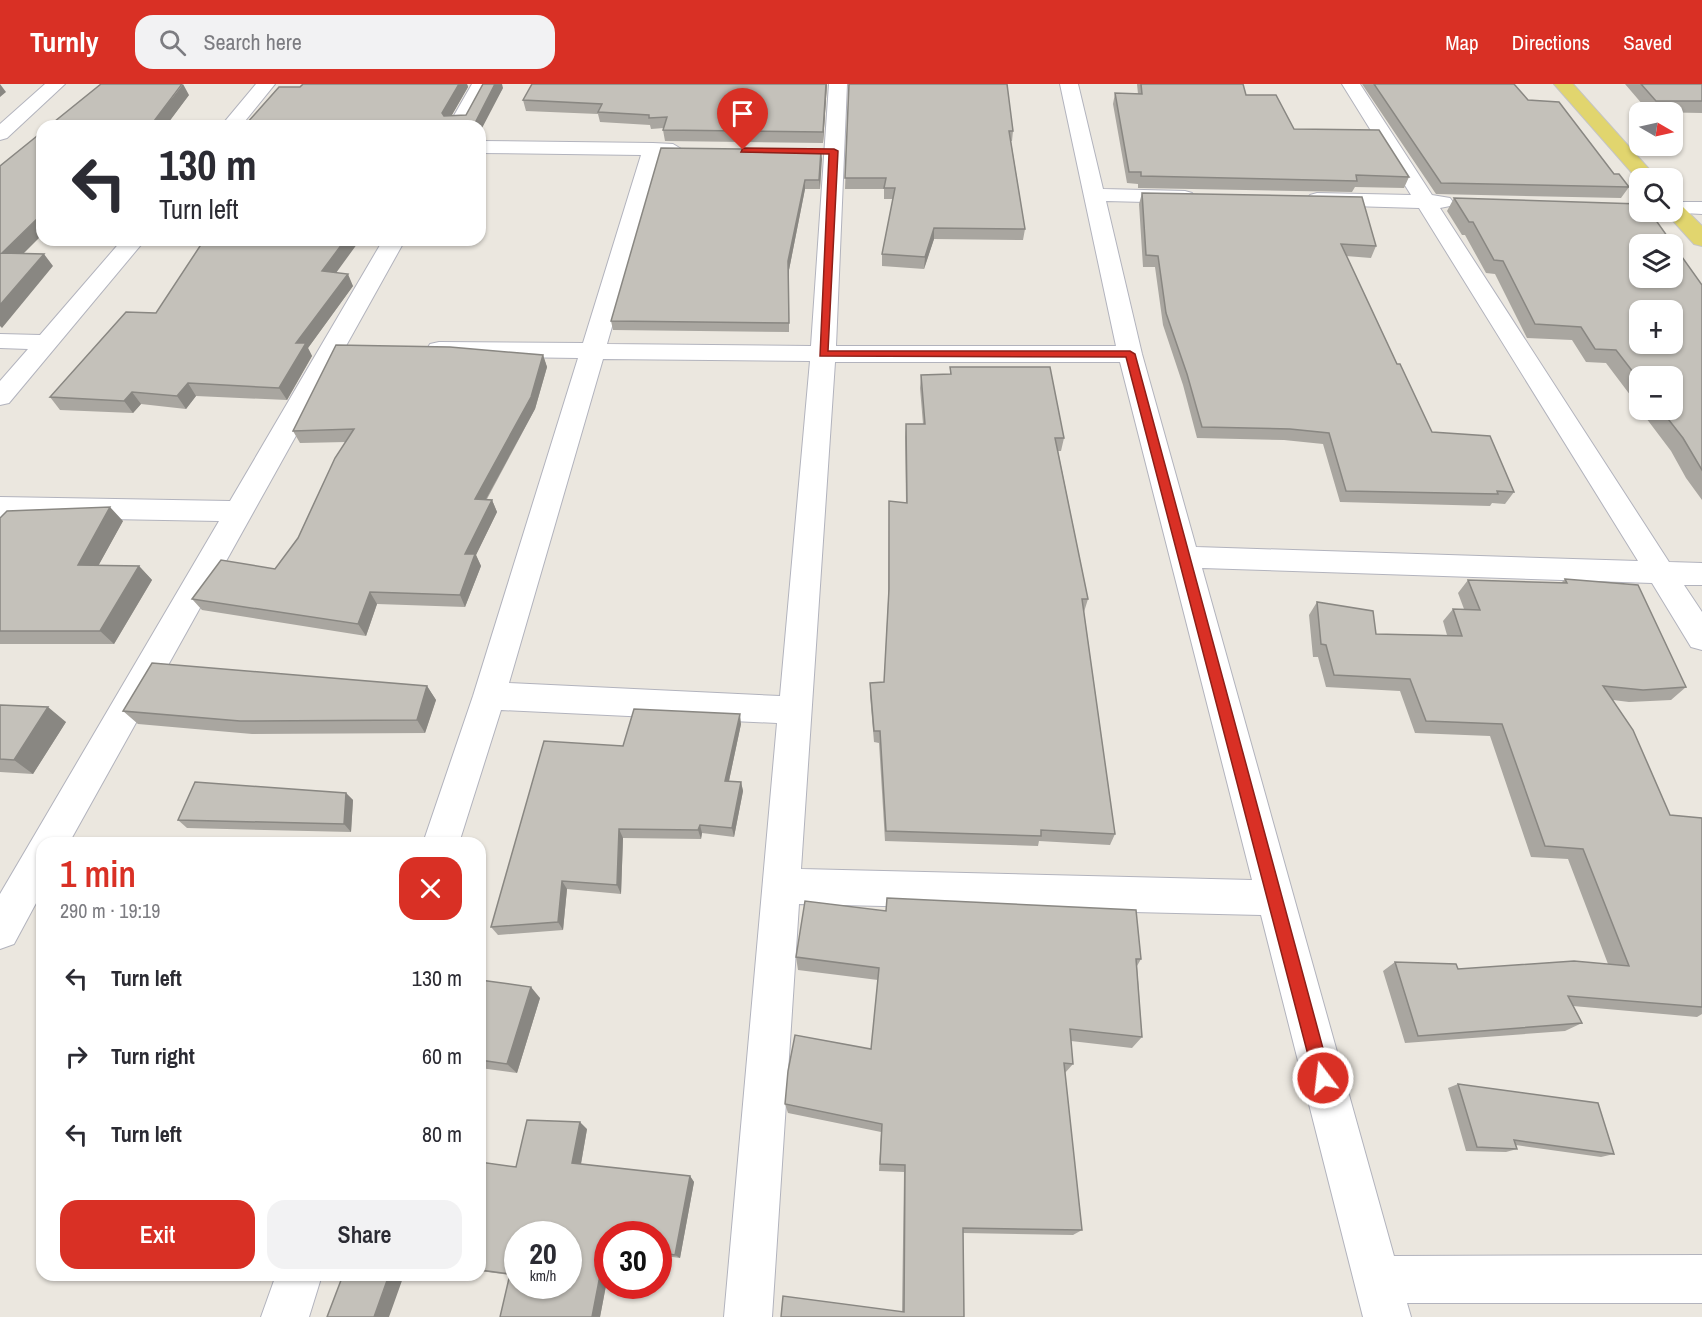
<!DOCTYPE html>
<html lang="en">
<head>
<meta charset="utf-8">
<style>
  body { margin:0; font-family:"Archivo Narrow",sans-serif; background:#f2f2f3; color:#2b2b33; height:100vh; display:flex; flex-direction:column; font-size:22px; white-space:nowrap }
  * { box-sizing:border-box; margin:0 }
  p { font-size:20px; color:#7c7c81 }
  .icon { flex:none; width:33px; height:33px; fill:none; stroke:currentColor; stroke-width:2; stroke-linecap:round; stroke-linejoin:round }
  .map { position:relative; flex:1; overflow:hidden }
  .sheet { position:absolute; left:36px; top:753px; width:450px; height:444px; display:flex; flex-direction:column; background:#fff; border-radius:18px; box-shadow:0 2px 4px #0004 }
  .sheet>* { flex:none }
  .guide { position:absolute; left:36px; top:36px; width:450px; height:126px; border-radius:18px; box-shadow:0 2px 4px #0004; background:#fff; color:#2b2b33; overflow:hidden }
  .needle { width:39px; rotate:99deg }
  .fabs { position:absolute; left:1629px; top:18px; display:grid; gap:12px }
  .fabs a { display:grid; place-items:center; width:54px; height:54px; border-radius:12px; background:#fff; box-shadow:0 2px 4px #0004; font-size:30px }
  .speed { position:absolute; left:504px; top:1137px; display:flex; gap:12px; font-size:30px; font-weight:700; text-align:center }
  .speed>* { display:grid; place-content:center; width:78px; height:78px; border-radius:50%; background:#fff; box-shadow:0 2px 4px #0004; line-height:1 }
  .speed small { font-size:15px; font-weight:400 }
  .speed .limit { border:9px solid #d22; background:#fff; color:#111 }
  .pin { position:absolute; display:grid; place-items:center; width:51px; height:51px; color:#fff; margin:-62px -26px; border-radius:50% 50% 50% 0; rotate:-45deg; box-shadow:0 0 6px #0007 }
  .pin .icon { rotate:45deg }
  .me { position:absolute; width:66px; margin:-33px; rotate:345deg; stroke-linejoin:round; filter:drop-shadow(0 0 4px #0008) }
  .turn { display:flex; align-items:center; gap:21px; height:126px; padding:0 24px; font-size:27px }
  .turn .icon { width:78px; height:78px; stroke-width:2.5 }
  .turn b { display:block; font-size:42px; line-height:51px }
  .round { display:grid; place-items:center; flex:none; width:63px; height:63px; border-radius:18px; background:#f2f2f3 }
  .head { display:flex; align-items:center; justify-content:space-between; height:102px; padding:0 24px }
  h1 { font-size:36px; font-weight:600; line-height:45px; color:#d93025 }
  .primary-button { display:flex; gap:12px; margin-top:auto; padding:12px 24px }
  .primary-button a { flex:1; height:69px; border-radius:18px; background:#d93025; color:#fff; font-size:24px; font-weight:600; line-height:69px; text-align:center }
  .primary-button a+a { background:#f2f2f3; color:#2b2b33 }
  ul { padding:0; list-style:none }
  li { display:flex; align-items:center; gap:18px; height:78px; padding:0 24px }
  li div { flex:1 }
  li b { display:block; font-size:22px }
  li em { font-style:normal }
  header { display:flex; align-items:center; gap:36px; box-sizing:border-box; height:84px; padding:0 30px; background:#d93025; color:#fff }
  header strong { font-size:28px }
  nav { display:flex; gap:33px; margin-inline-start:auto; font-size:21px }
  .search { width:420px; height:54px; background:#f2f2f3; display:flex; align-items:center; gap:15px; box-sizing:border-box; padding:0 21px; border-radius:18px; color:#7c7c81; font-size:22px }
  .map>svg:first-child { display:block }
  .lines { fill:none; stroke-linecap:round; stroke-linejoin:round }
  .minor-casing { stroke:#b2b3bd; stroke-width:2 }
  .primary-casing { stroke:#c4c4c4; stroke-width:2 }
  .minor { fill:#fff; fill-rule:evenodd }
  .primary { fill:#e1d56e; fill-rule:evenodd }
  .wall { fill:#a9a6a0 }
  .shaded-wall { fill:#898782 }
  .building { fill:#c4c1ba; stroke:#898782; stroke-width:1.5; fill-rule:evenodd }
  .route { fill:#d93025; stroke:#8d1f18; stroke-width:1.5 }
</style>
</head>
<body>
<header>
<strong>Turnly</strong>
<div class="search"><svg class="icon" aria-label="search" viewBox="0 0 24 24"><circle cx="10" cy="10" r="6"/><path d="M15 15l6 6"/></svg>Search here</div>
<nav><a>Map</a><a>Directions</a><a>Saved</a></nav>
</header>
<div class="map">
<svg width="1702" height="1233" viewBox="0 0 1702 1233">
  <rect width="100%" height="100%" fill="#ebe7df"/>
  <g class="lines">
    <defs>
      <path id="minor" d="M 45,0 L 65,0 L 7,54 L 0,56 L 0,40 Z
        M 256,0 L 275,0 L 241,42 L 221,42 Z
        M 472,0 L 490,0 L 468,42 L 448,42 Z
        M 829,0 L 847,0 L 836,262 L 1116,262 L 1060,0 L 1078,0 L 1103,105 L 1185,107 L 1192,109 L 1195,113 L 1192,117 L 1185,119 L 1106,117 L 1142,270 L 1196,463 L 1638,477 L 1419,124 L 1317,121 L 1310,119 L 1307,115 L 1310,111 L 1317,109 L 1411,111 L 1342,0 L 1360,0 L 1432,111 L 1450,114 L 1453,118 L 1450,122 L 1440,124 L 1669,478 L 1702,479 L 1702,501 L 1684,501 L 1702,528 L 1702,566 L 1691,563 L 1652,499 L 1202,484 L 1394,1172 L 1702,1171 L 1702,1219 L 1407,1219 L 1411,1233 L 1363,1233 L 1261,831 L 799,820 L 772,1233 L 724,1233 L 777,639 L 501,626 L 459,759 L 423,759 L 473,612 L 578,274 L 439,272 L 430,270 L 427,265 L 430,260 L 439,258 L 583,259 L 641,71 L 480,69 L 480,57 L 653,59 L 673,60 L 683,66 L 680,70 L 661,72 L 607,260 L 811,262 ZM 603,275 L 810,277 L 780,612 L 509,599 ZM 835,278 L 1120,278 L 1252,796 L 801,785 Z
        M 1672,118 L 1702,118 L 1702,130 L 1665,128 L 1672,128 Z
        M 122,156 L 145,156 L 9,319 L 0,321 L 0,297 L 28,265 L 0,264 L 0,250 L 40,251 Z
        M 383,156 L 405,156 L 69,759 L 42,759 L 42,808 L 14,860 L 0,865 L 0,810 L 219,437 L 0,433 L 0,413 L 230,417 Z
        M 276,1191 L 322,1191 L 309,1233 L 261,1233 Z"/>
      <path id="primary" d="M 1554,0 L 1573,0 L 1657,94 L 1640,94 L 1640,98 Z
        M 1672,117 L 1679,119 L 1702,142 L 1702,162 L 1694,160 L 1665,128 L 1672,128 Z"/>
    </defs>
    <use href="#minor" class="minor-casing"/>
    <use href="#primary" class="primary-casing"/>
    <use href="#minor" class="minor"/>
    <use href="#primary" class="primary"/>
  </g>
  <path class="wall" d="M 303,0 L 467,0 L 468,3 L 451,32 L 466,31 L 503,4 L 480,42 L 49,42 L 189,11 L 169,37 L 246,40 L 300,3 Z
    M 827,0 L 823,59 L 665,57 L 663,46 L 664,44 L 651,45 L 650,41 L 600,38 L 598,30 L 526,27 L 523,16 Z
    M 849,0 L 1013,47 L 1012,57 L 1011,57 L 1025,145 L 1023,156 L 934,155 L 924,185 L 882,182 L 882,170 L 893,115 L 884,115 L 884,105 L 845,105 Z
    M 1137,0 L 1243,0 L 1246,11 L 1294,45 L 1409,93 L 1404,104 L 1355,103 L 1352,108 L 1138,104 L 1138,100 L 1127,99 L 1113,20 L 1115,9 L 1138,10 Z
    M 1362,0 L 1514,0 L 1528,16 L 1614,90 L 1629,103 L 1621,114 L 1436,110 Z
    M 1625,0 L 1702,0 L 1702,29 L 1649,28 Z
    M 821,66 L 820,105 L 805,105 L 789,186 L 789,248 L 613,246 L 611,237 Z
    M 1142,109 L 1376,162 L 1371,174 L 1346,172 L 1397,280 L 1432,348 L 1514,408 L 1505,420 L 1492,419 L 1490,422 L 1340,418 L 1323,360 L 1284,356 L 1197,354 L 1183,301 L 1163,241 L 1155,183 L 1143,183 L 1139,120 Z
    M 1454,114 L 1702,201 L 1702,416 L 1686,394 L 1671,367 L 1640,326 L 1672,326 L 1640,292 L 1640,324 L 1606,279 L 1586,278 L 1572,256 L 1527,254 L 1495,190 L 1486,189 L 1465,151 L 1462,151 L 1447,127 Z
    M 336,189 L 353,202 L 308,264 L 312,272 L 287,316 L 196,312 L 186,325 L 141,320 L 133,329 L 60,326 L 50,313 L 156,229 Z
    M 543,271 L 547,283 L 535,325 L 487,415 L 492,416 L 497,428 L 476,471 L 481,482 L 465,523 L 377,520 L 366,552 L 202,526 L 192,515 L 275,485 L 298,454 L 346,358 L 300,359 L 293,347 Z
    M 950,283 L 1064,354 L 1061,367 L 1058,367 L 1088,515 L 1084,528 L 1115,750 L 1110,761 L 1039,757 L 1038,762 L 885,757 L 879,659 L 874,658 L 870,611 L 870,599 L 884,598 L 888,518 L 889,417 L 906,419 L 905,353 L 906,340 L 923,340 L 920,304 L 921,291 L 950,290 Z
    M 0,434 L 123,437 L 98,482 L 139,482 L 152,496 L 114,560 L 0,560 Z
    M 1565,495 L 1686,603 L 1671,616 L 1629,618 L 1613,616 L 1670,731 L 1702,734 L 1702,930 L 1697,933 L 1573,922 L 1582,939 L 1565,947 L 1405,959 L 1383,887 L 1395,878 L 1458,885 L 1608,880 L 1568,775 L 1531,773 L 1490,652 L 1415,649 L 1400,607 L 1326,603 L 1318,573 L 1313,573 L 1309,531 L 1317,518 L 1376,550 L 1447,551 L 1443,537 L 1453,525 L 1464,525 L 1458,509 L 1468,496 L 1561,499 Z
    M 427,602 L 436,616 L 425,649 L 252,650 L 138,640 L 123,627 Z
    M 0,621 L 66,638 L 33,690 L 0,688 Z
    M 741,640 L 729,697 L 741,698 L 743,707 L 734,753 L 702,749 L 701,755 L 623,754 L 621,810 L 567,805 L 563,846 L 498,851 L 491,843 L 623,662 Z
    M 346,709 L 353,716 L 351,748 L 187,744 L 178,736 Z
    M 887,814 L 1141,875 L 1137,882 L 1142,953 L 1132,964 L 1071,957 L 1073,980 L 1065,989 L 1082,1146 L 1073,1151 L 963,1149 L 964,1233 L 902,1228 L 904,1088 L 879,1087 L 881,1048 L 788,1029 L 785,1020 L 871,965 L 878,896 L 798,886 L 796,873 L 886,827 Z
    M 480,896 L 540,914 L 517,989 L 480,984 Z
    M 1458,1000 L 1614,1070 L 1601,1073 L 1516,1061 L 1517,1065 L 1506,1068 L 1466,1067 L 1448,1004 Z
    M 587,1045 L 581,1080 L 690,1092 L 694,1098 L 680,1174 L 658,1171 L 658,1150 L 608,1150 L 608,1191 L 600,1233 L 500,1233 L 510,1191 L 480,1187 L 480,1078 L 516,1083 Z"/>
  <path class="shaded-wall" d="M 0,0 L 6,8 L 0,13 Z
    M 183,0 L 189,11 L 166,42 L 154,37 Z
    M 459,0 L 467,0 L 468,3 L 448,38 L 442,29 Z
    M 495,0 L 502,0 L 503,4 L 480,48 L 480,42 L 476,42 L 475,39 Z
    M 826,0 L 827,0 L 823,59 L 823,48 Z
    M 821,66 L 822,75 L 820,105 L 819,96 Z
    M 805,96 L 805,105 L 789,186 L 789,248 L 788,177 Z
    M 42,130 L 42,151 L 12,181 L 2,169 Z
    M 934,144 L 934,155 L 924,185 L 925,173 Z
    M 345,156 L 360,156 L 328,200 L 322,187 Z
    M 44,170 L 53,182 L 2,244 L 0,242 L 0,221 Z
    M 348,190 L 353,202 L 308,264 L 312,272 L 287,316 L 279,304 L 296,259 Z
    M 543,271 L 547,283 L 535,325 L 480,426 L 475,415 Z
    M 188,299 L 196,312 L 186,325 L 177,312 Z
    M 132,308 L 141,320 L 133,329 L 124,317 Z
    M 492,416 L 497,428 L 476,471 L 481,482 L 465,523 L 460,511 L 465,470 Z
    M 110,423 L 123,437 L 91,495 L 78,481 Z
    M 139,482 L 152,496 L 114,560 L 100,547 Z
    M 370,508 L 377,520 L 366,552 L 358,540 Z
    M 427,602 L 436,616 L 425,649 L 417,636 Z
    M 48,623 L 66,638 L 33,690 L 14,676 Z
    M 740,630 L 741,640 L 727,706 L 725,697 Z
    M 741,698 L 743,707 L 734,753 L 732,744 Z
    M 346,709 L 353,716 L 351,748 L 344,740 Z
    M 700,741 L 702,749 L 701,755 L 698,746 Z
    M 619,745 L 623,754 L 621,810 L 617,801 Z
    M 562,797 L 567,805 L 563,846 L 558,838 Z
    M 531,903 L 540,914 L 517,989 L 507,980 Z
    M 580,1038 L 587,1045 L 580,1085 L 572,1079 Z
    M 690,1092 L 694,1098 L 680,1174 L 675,1171 Z
    M 606,1160 L 608,1161 L 608,1191 L 600,1233 L 592,1233 Z
    M 389,1191 L 404,1191 L 389,1233 L 374,1233 Z"/>
  <path class="building" d="M 101,0 L 182,0 L 154,37 L 246,40 L 279,3 L 300,3 L 303,0 L 459,0 L 442,29 L 444,32 L 466,31 L 483,0 L 495,0 L 475,39 L 418,38 L 415,42 L 49,42 Z
    M 532,0 L 826,0 L 823,48 L 663,46 L 667,33 L 649,34 L 649,31 L 598,28 L 602,20 L 523,16 Z
    M 849,0 L 1007,0 L 1013,47 L 1009,47 L 1025,145 L 934,144 L 925,173 L 882,170 L 895,104 L 884,104 L 886,94 L 845,94 Z
    M 1141,0 L 1243,0 L 1246,11 L 1276,11 L 1294,45 L 1379,46 L 1409,93 L 1356,91 L 1357,97 L 1141,92 L 1141,88 L 1129,88 L 1115,9 L 1142,10 Z
    M 1374,0 L 1514,0 L 1528,16 L 1559,18 L 1614,90 L 1619,90 L 1629,103 L 1441,99 Z
    M 1641,0 L 1702,0 L 1702,17 L 1656,17 Z
    M 42,48 L 42,130 L 2,169 L 44,170 L 0,221 L 0,82 Z
    M 661,64 L 821,66 L 819,96 L 805,96 L 788,177 L 789,239 L 611,237 Z
    M 1142,109 L 1362,113 L 1376,162 L 1341,160 L 1397,280 L 1400,280 L 1432,348 L 1490,352 L 1514,408 L 1497,407 L 1498,410 L 1346,407 L 1329,349 L 1290,345 L 1202,343 L 1187,290 L 1166,229 L 1158,172 L 1146,171 Z
    M 1454,114 L 1640,120 L 1640,128 L 1650,128 L 1702,201 L 1702,386 L 1683,354 L 1661,326 L 1672,326 L 1672,292 L 1640,292 L 1640,297 L 1616,266 L 1595,265 L 1581,243 L 1535,240 L 1503,177 L 1494,176 L 1473,138 L 1469,138 ZM 1640,160 L 1672,160 L 1672,194 L 1640,194 ZM 1640,226 L 1672,226 L 1672,260 L 1640,260 Z
    M 204,156 L 345,156 L 322,187 L 348,190 L 296,259 L 306,259 L 279,304 L 188,299 L 177,312 L 132,308 L 124,317 L 50,313 L 126,228 L 156,229 Z
    M 336,261 L 450,263 L 543,271 L 531,313 L 475,415 L 492,416 L 465,470 L 475,470 L 460,511 L 370,508 L 358,540 L 192,515 L 221,476 L 275,485 L 298,454 L 335,374 L 354,345 L 293,347 Z
    M 950,283 L 1050,283 L 1064,354 L 1055,354 L 1088,515 L 1082,515 L 1115,750 L 1041,746 L 1041,752 L 886,747 L 880,647 L 874,647 L 870,599 L 884,598 L 889,505 L 889,417 L 907,419 L 906,340 L 925,340 L 921,291 L 951,290 Z
    M 110,423 L 78,481 L 139,482 L 100,547 L 0,547 L 0,434 L 7,427 Z
    M 1565,495 L 1638,501 L 1686,603 L 1643,606 L 1603,602 L 1633,646 L 1670,731 L 1702,734 L 1702,923 L 1568,912 L 1582,939 L 1418,952 L 1395,878 L 1456,880 L 1458,885 L 1574,877 L 1629,882 L 1583,765 L 1545,762 L 1502,640 L 1426,637 L 1410,595 L 1334,591 L 1326,561 L 1321,560 L 1317,518 L 1373,527 L 1376,550 L 1462,552 L 1453,525 L 1480,526 L 1468,496 L 1567,499 Z
    M 152,579 L 427,602 L 417,636 L 240,637 L 123,627 Z
    M 0,621 L 48,623 L 14,676 L 0,675 Z
    M 634,625 L 740,630 L 725,697 L 741,698 L 732,744 L 700,741 L 698,746 L 619,745 L 617,801 L 562,797 L 558,838 L 491,843 L 544,657 L 623,662 Z
    M 195,698 L 346,709 L 344,740 L 178,736 Z
    M 887,814 L 1136,826 L 1141,875 L 1136,875 L 1142,953 L 1070,945 L 1073,980 L 1064,979 L 1082,1146 L 963,1144 L 964,1233 L 781,1233 L 783,1212 L 904,1228 L 905,1081 L 880,1080 L 882,1040 L 785,1020 L 788,987 L 795,951 L 871,965 L 879,884 L 796,873 L 805,817 L 886,827 Z
    M 480,896 L 531,903 L 507,980 L 480,976 Z
    M 1458,1000 L 1598,1019 L 1614,1070 L 1514,1056 L 1517,1065 L 1477,1063 Z
    M 527,1036 L 580,1038 L 572,1079 L 690,1092 L 675,1171 L 658,1168 L 658,1150 L 608,1150 L 608,1161 L 606,1160 L 592,1233 L 500,1233 L 510,1190 L 480,1186 L 480,1078 L 516,1083 ZM 518,1150 L 568,1150 L 568,1202 L 518,1202 Z
    M 343,1191 L 389,1191 L 374,1233 L 327,1233 Z"/>
  <path class="route" d="M 743,64 L 834,65 L 838,67 L 828,267 L 1130,267 L 1135,270 L 1331,994 L 1329,1000 L 1323,1002 L 1316,1000 L 1314,994 L 1126,273 L 820,272 L 829,70 L 741,68 Z"/>
</svg>
<div class="fabs">
<a><svg class="needle" viewBox="-14 -14 28 28"><path d="M0-13l5 13h-10z" fill="#e53935"/><path d="M0 13l5-13h-10z" fill="#7c7c81"/></svg></a>
<a><svg class="icon" aria-label="search" viewBox="0 0 24 24"><circle cx="10" cy="10" r="6"/><path d="M15 15l6 6"/></svg></a>
<a><svg class="icon" aria-label="layers" viewBox="0 0 24 24"><path d="M12 4l9 5-9 5-9-5zM3 14l9 5 9-5"/></svg></a>
<a>+</a>
<a>−</a>
</div>
<div class="speed"><div>20<small>km/h</small></div><div class="limit">30</div></div>
<div class="pin" style="left:743px;top:66px;background:#d93025"><svg class="icon" aria-label="arrive" viewBox="0 0 24 24"><path d="M6 21V4h12l-3 4 3 4H6"/></svg></div>
<svg class="me" style="left:1323px;top:994px" viewBox="-20 -20 40 40"><circle r="17" fill="#d93025" stroke="#fff" stroke-width="3"/><path d="M0-11L8 9 0 5-8 9z" fill="#fff"/></svg>
<div class="guide">
<div class="turn"><svg class="icon" aria-label="left" viewBox="0 0 24 24"><path d="M17 20v-9H6M10 6l-5 5 5 5"/></svg><div><b>130 m</b>Turn left</div></div>
</div>
<section class="sheet">
<div class="head"><div><h1>1 min</h1><p>290 m · 19:19</p></div><a class="round" style="background:#d93025;color:#fff"><svg class="icon" aria-label="close" viewBox="0 0 24 24"><path d="M6 6l12 12M18 6L6 18"/></svg></a></div>
<ul>
<li><svg class="icon" aria-label="left" viewBox="0 0 24 24"><path d="M17 20v-9H6M10 6l-5 5 5 5"/></svg><div><b>Turn left</b></div><em>130 m</em></li>
<li><svg class="icon" aria-label="right" viewBox="0 0 24 24"><path d="M7 20v-9h11M14 6l5 5-5 5"/></svg><div><b>Turn right</b></div><em>60 m</em></li>
<li><svg class="icon" aria-label="left" viewBox="0 0 24 24"><path d="M17 20v-9H6M10 6l-5 5 5 5"/></svg><div><b>Turn left</b></div><em>80 m</em></li>
</ul>
<div class="primary-button"><a>Exit</a><a>Share</a></div>
</section>
</div>
</body>
</html>
